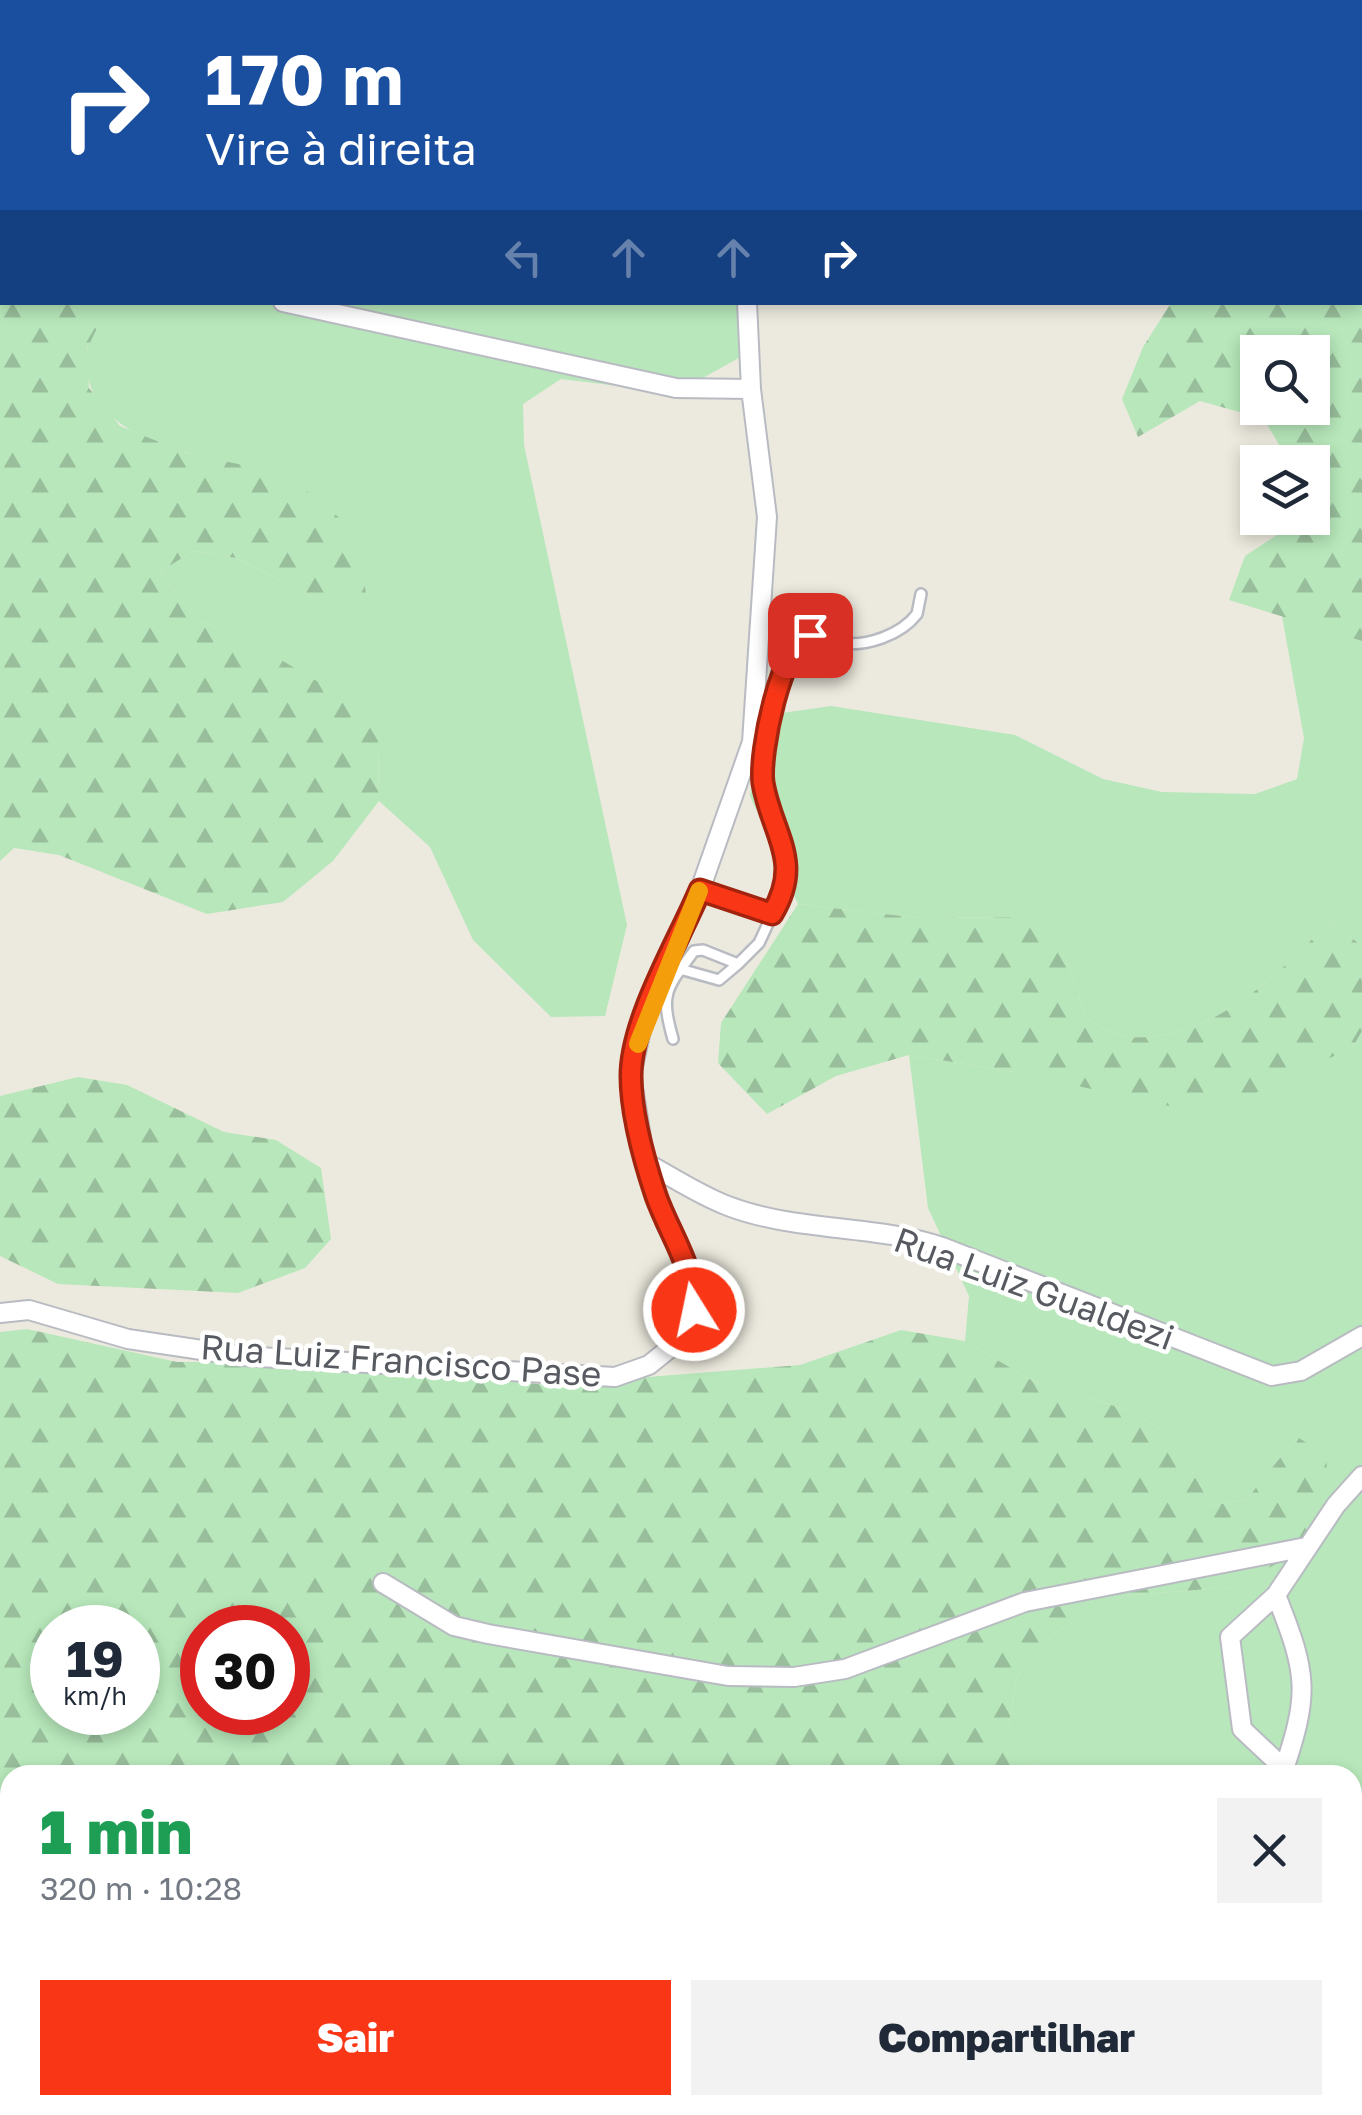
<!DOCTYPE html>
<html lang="pt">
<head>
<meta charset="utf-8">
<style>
  body { margin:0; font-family:"Golos Text",sans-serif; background:#f2f2f3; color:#1f2937; height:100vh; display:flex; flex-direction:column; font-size:38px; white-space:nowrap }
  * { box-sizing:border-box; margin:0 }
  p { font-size:32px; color:#747a83 }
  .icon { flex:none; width:55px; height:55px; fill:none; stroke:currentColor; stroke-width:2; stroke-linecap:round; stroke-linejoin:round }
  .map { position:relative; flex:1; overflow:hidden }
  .drawer { position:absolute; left:0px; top:1765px; width:1362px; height:350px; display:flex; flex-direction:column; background:#fff; border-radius:30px 30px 0 0; box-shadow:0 5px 15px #0003 }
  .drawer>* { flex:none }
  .guide { position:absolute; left:0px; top:0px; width:1362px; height:305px; box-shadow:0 5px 15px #0003; background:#1a4fa0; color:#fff; overflow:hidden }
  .fabs { position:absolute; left:1240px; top:335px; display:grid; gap:20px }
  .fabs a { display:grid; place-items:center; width:90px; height:90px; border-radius:0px; background:#fff; box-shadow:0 5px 15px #0003; font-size:50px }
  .speed { position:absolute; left:30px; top:1605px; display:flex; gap:20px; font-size:50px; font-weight:700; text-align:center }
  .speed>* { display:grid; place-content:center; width:130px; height:130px; border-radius:50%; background:#fff; box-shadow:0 5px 15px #0003; line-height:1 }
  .speed small { font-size:25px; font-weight:400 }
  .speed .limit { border:15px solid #d22; background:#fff; color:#111 }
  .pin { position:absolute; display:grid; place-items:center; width:85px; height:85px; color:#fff; margin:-42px; border-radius:20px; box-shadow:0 5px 15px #0006 }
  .me { position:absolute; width:110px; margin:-55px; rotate:350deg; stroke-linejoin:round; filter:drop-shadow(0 0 8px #0008) }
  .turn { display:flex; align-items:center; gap:35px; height:210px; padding:0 40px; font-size:45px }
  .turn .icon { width:130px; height:130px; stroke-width:2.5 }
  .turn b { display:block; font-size:70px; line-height:85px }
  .lanes { display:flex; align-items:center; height:95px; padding:0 40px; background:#0003; justify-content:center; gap:50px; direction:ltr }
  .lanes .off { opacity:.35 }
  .round { display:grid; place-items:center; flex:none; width:105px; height:105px; border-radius:0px; background:#f2f2f3 }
  .headline { display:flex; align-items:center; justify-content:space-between; height:170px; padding:0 40px }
  h1 { font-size:60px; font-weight:800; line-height:75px; color:#1e9e55 }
  .action { display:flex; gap:20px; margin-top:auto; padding:20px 40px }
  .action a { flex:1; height:115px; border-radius:0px; background:#f93717; color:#fff; font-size:40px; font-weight:800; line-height:115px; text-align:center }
  .action a+a { background:#f2f2f3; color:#1f2937 }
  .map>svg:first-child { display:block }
  .grass { fill:#b7e7ba }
  .forest { fill:url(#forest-firs); fill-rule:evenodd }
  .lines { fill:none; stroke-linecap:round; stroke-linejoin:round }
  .service-casing { stroke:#b9bbc2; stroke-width:14 }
  .minor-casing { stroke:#b9bbc2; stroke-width:22 }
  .service { stroke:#fff; stroke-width:9 }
  .minor { stroke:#fff; stroke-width:18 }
  .route-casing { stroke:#a2240f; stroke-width:25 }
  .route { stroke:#f93717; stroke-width:18 }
  .slow { stroke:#f59e0b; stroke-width:18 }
  .labels { text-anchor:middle; stroke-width:9; stroke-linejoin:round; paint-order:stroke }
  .street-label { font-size:35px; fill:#575b61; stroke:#fff }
</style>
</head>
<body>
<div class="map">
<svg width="1362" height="2115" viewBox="0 0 1362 2115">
  <defs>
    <pattern id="forest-firs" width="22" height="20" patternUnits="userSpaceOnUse" patternTransform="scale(2.5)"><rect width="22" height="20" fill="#b7e7ba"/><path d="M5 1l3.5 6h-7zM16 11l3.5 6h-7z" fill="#98be9b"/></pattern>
  </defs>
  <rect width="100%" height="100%" fill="#eceade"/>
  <path class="grass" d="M 1089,0 L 1362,0 L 1362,237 L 1360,2 Z
    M 109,303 L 748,303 L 744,355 L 676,393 L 561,379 L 523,404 L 524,445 L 627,925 L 605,1016 L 551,1017 L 473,940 L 430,847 L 379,801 L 378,739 L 254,644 L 196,619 L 160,572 L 193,551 L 236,558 L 317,599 L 285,474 C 219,460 76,446 87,352 C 89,336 102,317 109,303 Z
    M 1282,616 L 1362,641 L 1362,946 L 1330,921 C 1278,975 1210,1043 1129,1037 C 1116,1037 1099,1025 1087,1019 L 1059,942 L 1031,917 L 919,918 L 798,904 L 750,796 L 757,743 L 782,713 L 831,706 L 1015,735 L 1103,779 L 1162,792 L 1255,794 L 1297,779 L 1304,738 Z
    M 1362,1031 L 1362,1992 L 1352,1987 L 1352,1775 L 1040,1775 L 1009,1725 L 1017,1677 L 1058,1630 L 1124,1596 L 1232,1587 L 1297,1437 L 1246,1500 L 1212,1505 L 1171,1436 L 1134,1412 L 1033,1381 L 965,1341 L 969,1296 L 928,1208 L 909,1055 L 1014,1072 L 1353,1047 Z
    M 402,2105 L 539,2105 L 540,2115 L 399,2115 Z"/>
  <path class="forest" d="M 216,0 L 780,0 L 781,2 L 217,2 Z
    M 1360,235 L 1362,237 L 1362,641 L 1229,600 L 1245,556 L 1303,518 L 1312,518 L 1312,462 L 1289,462 L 1264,419 L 1200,401 L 1138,437 L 1122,399 L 1143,347 L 1171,303 L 1360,302 ZM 1312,352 L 1312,408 L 1258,408 L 1258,352 Z
    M 0,282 L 2,302 L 109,303 L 87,349 L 89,388 L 120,426 L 186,453 L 285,474 L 357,532 L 367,601 L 317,599 L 236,558 L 193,551 L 160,572 L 196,619 L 254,644 L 359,706 L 378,739 L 379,801 L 333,861 L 283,902 L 207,914 L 59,855 L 14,848 L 0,861 Z
    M 798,904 L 919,918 L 1031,917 L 1059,942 L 1087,1019 C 1099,1025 1116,1037 1129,1037 C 1210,1043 1278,975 1330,921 L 1362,946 L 1362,1031 L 1353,1047 L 1249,1096 L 1183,1109 L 1014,1072 L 909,1055 L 836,1076 L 767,1114 L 718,1063 L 721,1023 Z
    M 78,1077 L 127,1085 L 224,1132 L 276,1140 L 321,1168 L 331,1239 L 305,1268 L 238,1293 L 58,1284 L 0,1256 L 0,1096 Z
    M 27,1329 L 177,1362 L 330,1361 L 547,1385 L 800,1365 L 901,1330 L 965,1341 L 1033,1381 L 1134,1412 L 1171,1436 L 1212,1505 L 1246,1500 L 1297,1437 L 1327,1455 L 1325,1513 L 1299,1552 L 1232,1587 L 1124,1596 L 1058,1630 L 1017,1677 L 1009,1725 L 1040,1775 L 338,1775 L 321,1765 L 284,1775 L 10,1775 L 10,2024 L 0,1909 L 0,1332 ZM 52,1628 L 138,1628 L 138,1712 L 52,1712 ZM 202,1628 L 288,1628 L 288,1712 L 202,1712 Z
    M 1353,1987 L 1362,1992 L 1362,2115 L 540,2115 L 539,2105 L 1352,2105 Z
    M 10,2027 L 10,2105 L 229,2108 L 221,2115 L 0,2115 Z"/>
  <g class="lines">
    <defs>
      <path id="service" d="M 1324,0 L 1325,2
        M 700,890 L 772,915 C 804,861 771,835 763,782 C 759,756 778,670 793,648 C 797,641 802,635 811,635 C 820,635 831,641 841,643 C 866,647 901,635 917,614 L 921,594
        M 680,969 L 719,980 L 738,964
        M 673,1039 C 660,993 666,989 694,951 L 703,950 L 738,964 L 759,943 L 772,915"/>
      <path id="minor" d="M 70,0 L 71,2
        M 1031,2 L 1038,0
        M 283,302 L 676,388 L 751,389
        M 645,1162 C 672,1177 699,1195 728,1206 C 796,1232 872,1224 942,1247 L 1272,1376 L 1301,1371 L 1362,1336
        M 0,1313 L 29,1310 L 128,1339 L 242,1356 L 615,1377 L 649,1365 L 675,1344 L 694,1310 L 695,1281 L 666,1224 L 645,1162 L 631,1075 L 642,1026 L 700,890 L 752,742 L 767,517 L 751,389 L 747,302
        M 383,1583 L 454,1626 L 488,1634 L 728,1676 L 794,1677 L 845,1669 L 1025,1602 L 1306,1547
        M 1276,1595 C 1308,1675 1310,1693 1282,1775
        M 1279,1775 L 1277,1762 L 1242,1729 L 1230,1637 L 1276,1595 L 1336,1505 L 1362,1476
        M 1352,2045 L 1362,2044"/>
    </defs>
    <use href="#service" class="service-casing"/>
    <use href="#minor" class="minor-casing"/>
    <use href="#service" class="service"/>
    <use href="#minor" class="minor"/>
  </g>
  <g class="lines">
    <defs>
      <path id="route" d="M 694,1310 C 695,1268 670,1235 656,1196 C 644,1160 631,1115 631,1076 C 631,1020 678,942 700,890 L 772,914 C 804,861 772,835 763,783 C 759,753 781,644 810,635"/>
    </defs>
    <use href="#route" class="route-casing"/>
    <use href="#route" class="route"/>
    <path class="slow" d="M 638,1044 L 699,891"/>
  </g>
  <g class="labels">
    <g class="street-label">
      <text transform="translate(1034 1289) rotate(20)" y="12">Rua Luiz Gualdezi</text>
      <text transform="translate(401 1361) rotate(4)" y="12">Rua Luiz Francisco Pase</text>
    </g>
  </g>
</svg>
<div class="fabs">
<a><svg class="icon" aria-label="search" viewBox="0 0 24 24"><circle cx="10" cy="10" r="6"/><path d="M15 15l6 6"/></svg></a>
<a><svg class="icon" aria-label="layers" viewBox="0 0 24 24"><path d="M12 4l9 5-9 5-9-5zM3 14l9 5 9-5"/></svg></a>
</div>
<div class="speed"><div>19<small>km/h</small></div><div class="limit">30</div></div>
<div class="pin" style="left:810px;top:635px;background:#d93025"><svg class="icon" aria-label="arrive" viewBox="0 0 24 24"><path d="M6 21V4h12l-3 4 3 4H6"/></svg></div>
<svg class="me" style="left:694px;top:1310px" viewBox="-20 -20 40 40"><circle r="17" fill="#f93717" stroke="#fff" stroke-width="3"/><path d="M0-11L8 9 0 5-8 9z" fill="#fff"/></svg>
<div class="guide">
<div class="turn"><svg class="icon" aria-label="right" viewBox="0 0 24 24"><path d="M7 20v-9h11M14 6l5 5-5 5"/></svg><div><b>170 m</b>Vire à direita</div></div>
<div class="lanes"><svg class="icon off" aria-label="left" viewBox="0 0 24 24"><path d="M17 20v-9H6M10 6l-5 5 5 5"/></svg><svg class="icon off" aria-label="ahead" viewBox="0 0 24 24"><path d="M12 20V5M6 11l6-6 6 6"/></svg><svg class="icon off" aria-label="ahead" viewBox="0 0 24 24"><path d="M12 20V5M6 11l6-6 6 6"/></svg><svg class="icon" aria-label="right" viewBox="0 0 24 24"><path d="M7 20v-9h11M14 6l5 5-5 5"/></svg></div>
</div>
<section class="drawer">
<div class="headline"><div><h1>1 min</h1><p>320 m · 10:28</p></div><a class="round"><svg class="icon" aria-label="close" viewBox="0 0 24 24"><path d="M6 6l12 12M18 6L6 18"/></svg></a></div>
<div class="action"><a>Sair</a><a>Compartilhar</a></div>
</section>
</div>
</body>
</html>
